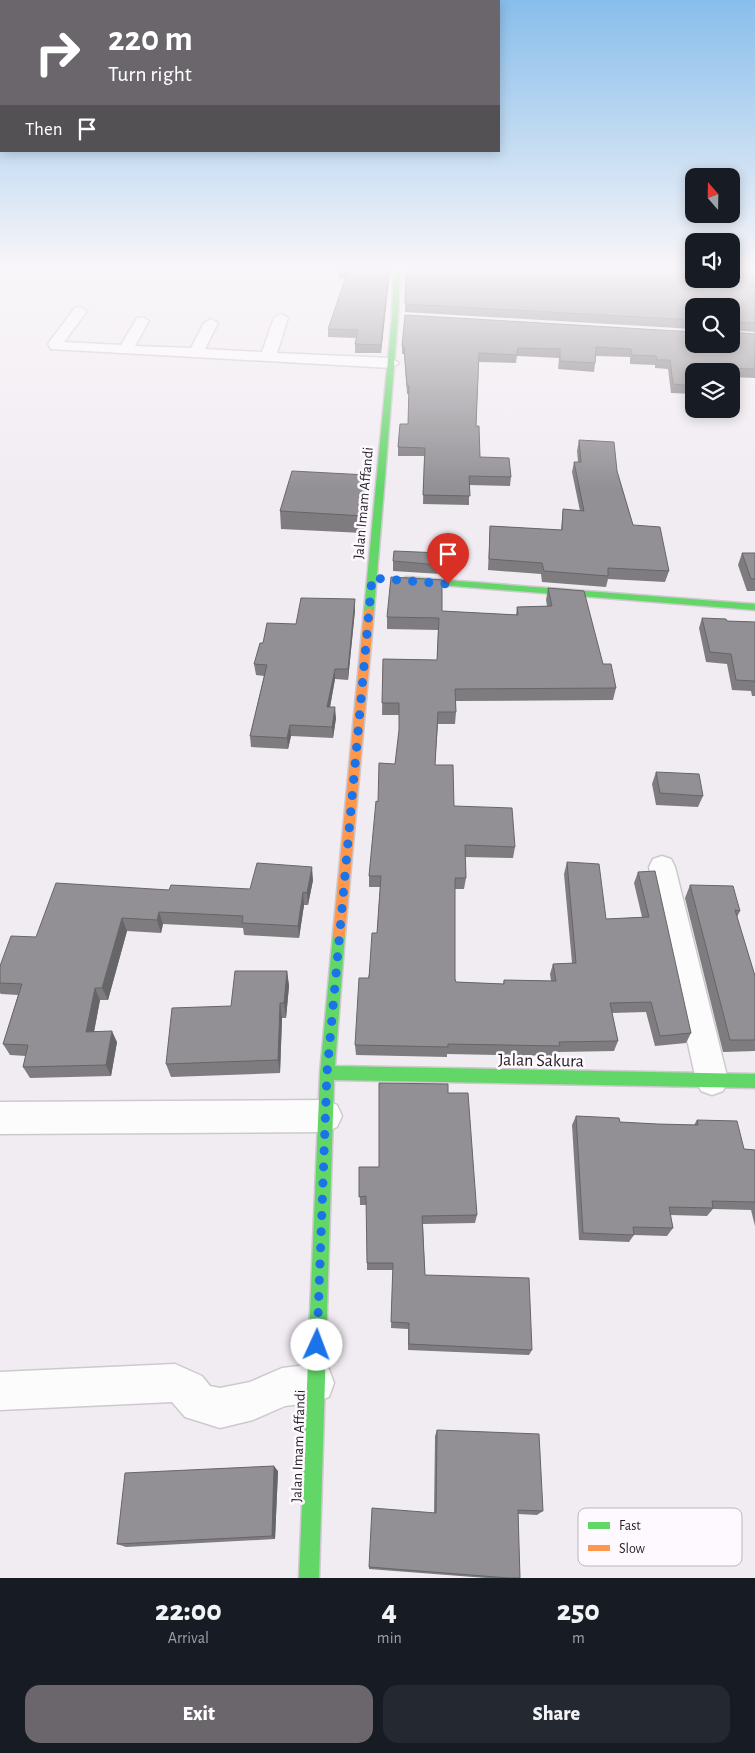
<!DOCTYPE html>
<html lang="en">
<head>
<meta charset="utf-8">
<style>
  body { margin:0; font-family:"Alegreya Sans",sans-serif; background:#242831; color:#f1f3f6; height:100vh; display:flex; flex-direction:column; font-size:19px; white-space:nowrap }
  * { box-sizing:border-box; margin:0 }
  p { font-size:16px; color:#9ea1a6 }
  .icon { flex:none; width:28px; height:28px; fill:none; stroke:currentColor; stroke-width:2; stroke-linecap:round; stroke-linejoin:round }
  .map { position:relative; height:1578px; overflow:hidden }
  .sheet { display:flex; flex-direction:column; background:#171b24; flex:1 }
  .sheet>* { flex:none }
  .top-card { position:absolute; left:0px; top:0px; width:500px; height:152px; box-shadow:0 2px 12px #0003; background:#6a666b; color:#fff; overflow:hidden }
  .needle { width:32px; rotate:340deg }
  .tools { position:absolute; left:685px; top:168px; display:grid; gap:10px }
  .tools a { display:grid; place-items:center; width:55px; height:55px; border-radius:10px; background:#171b24; box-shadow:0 2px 12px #0003; font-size:25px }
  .pin { position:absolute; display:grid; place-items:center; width:42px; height:42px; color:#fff; margin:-51px -21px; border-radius:50% 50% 50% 0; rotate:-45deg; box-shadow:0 0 5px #0007 }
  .pin .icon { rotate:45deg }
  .me { position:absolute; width:55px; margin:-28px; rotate:2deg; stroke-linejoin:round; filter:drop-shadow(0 0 4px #0008) }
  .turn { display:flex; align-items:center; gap:18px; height:105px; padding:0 25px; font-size:22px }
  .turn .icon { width:65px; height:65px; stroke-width:2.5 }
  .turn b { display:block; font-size:35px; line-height:42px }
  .then { display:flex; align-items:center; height:48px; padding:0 25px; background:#0003; gap:10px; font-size:19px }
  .eta { display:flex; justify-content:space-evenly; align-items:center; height:85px; text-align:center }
  .eta b { font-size:30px; font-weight:800; line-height:35px }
  .button { display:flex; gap:10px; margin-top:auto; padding:10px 25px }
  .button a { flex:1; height:58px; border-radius:15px; background:#6a666b; color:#fff; font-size:20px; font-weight:800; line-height:58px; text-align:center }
  .button a+a { background:#242831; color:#f1f3f6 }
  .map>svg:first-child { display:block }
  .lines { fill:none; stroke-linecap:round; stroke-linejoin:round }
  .street-casing { stroke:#cdc9ce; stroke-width:3 }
  .fast-casing { stroke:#cdc9ce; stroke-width:3 }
  .slow-casing { stroke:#cdc9ce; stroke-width:3 }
  .street { fill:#fdfcfd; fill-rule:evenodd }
  .fast { fill:#63d668; fill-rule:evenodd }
  .slow { fill:#ff974d; fill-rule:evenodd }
  .wall { fill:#7e7c7f }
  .shaded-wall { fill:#666568 }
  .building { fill:#929094; stroke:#666568 }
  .route { stroke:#1a73e8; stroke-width:9; stroke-dasharray:0 16.2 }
  .labels { text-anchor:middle; stroke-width:5; stroke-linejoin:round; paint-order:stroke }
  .street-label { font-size:15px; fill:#221e22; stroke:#fef9ff }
  .near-street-label { font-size:18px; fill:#221e22; stroke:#fef9ff }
  .key { fill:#fef9ff; stroke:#bcb7bd; stroke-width:1 }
  .key-label { font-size:14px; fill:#221e22 }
</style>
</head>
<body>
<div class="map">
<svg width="755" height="1578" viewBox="0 0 755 1578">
  <rect width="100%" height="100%" fill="#f1ecf2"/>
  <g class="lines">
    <defs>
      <path id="street" d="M 80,307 L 87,311 L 64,342 L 121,345 L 137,318 L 142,317 L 149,321 L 135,346 L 191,348 L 204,323 L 211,319 L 218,323 L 205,349 L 262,352 L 274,318 L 281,314 L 288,318 L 277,353 L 391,358 L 399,363 L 391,368 L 51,349 L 48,344 L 50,341 L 75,308 Z
        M 662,856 L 671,859 L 675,867 L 728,1080 L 723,1091 L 712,1095 L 701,1091 L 696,1080 L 649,867 L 653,859 Z
        M 326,1100 L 337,1105 L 342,1116 L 337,1127 L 326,1132 L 0,1134 L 0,1102 Z
        M 175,1364 L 202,1376 L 210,1386 L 220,1388 L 250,1382 L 282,1368 L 315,1364 L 329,1369 L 334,1383 L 329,1397 L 315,1402 L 285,1406 L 253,1420 L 220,1428 L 185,1417 L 172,1402 L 0,1410 L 0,1372 Z"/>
      <path id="fast" d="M 394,268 L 400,268 L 398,317 L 374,611 L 369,614 L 364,611 L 392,317 Z
        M 406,577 L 755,604 L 755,610 L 403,582 L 401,580 Z
        M 339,929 L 344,930 L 345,934 L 335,1066 L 755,1074 L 755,1088 L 334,1080 L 319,1578 L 299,1578 L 320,1073 L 333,934 L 334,930 Z"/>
      <path id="slow" d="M 369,608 L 374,611 L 345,934 L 344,938 L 339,939 L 334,938 L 333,934 L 364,611 Z"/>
    </defs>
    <use href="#street" class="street-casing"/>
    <use href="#fast" class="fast-casing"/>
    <use href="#slow" class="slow-casing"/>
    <use href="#street" class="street"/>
    <use href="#fast" class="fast"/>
    <use href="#slow" class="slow"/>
  </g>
  <path class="wall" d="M 390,268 L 381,353 L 355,353 L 355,344 L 356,338 L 328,337 L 328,329 L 345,279 L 339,278 L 339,271 Z
    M 406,268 L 755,268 L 755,332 L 732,330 L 731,332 L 755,334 L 755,378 L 731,377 L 731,371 L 694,371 L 694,394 L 671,393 L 668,369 L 655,368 L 655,365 L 630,364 L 630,357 L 596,356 L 594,372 L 558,369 L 559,358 L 517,356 L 516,363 L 479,362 L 476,426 L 480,457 L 511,477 L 510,486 L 469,485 L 469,505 L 423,504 L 424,456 L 398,456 L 398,447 L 408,424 L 409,394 L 407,394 L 404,354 L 402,354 L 402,346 L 731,344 L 694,306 L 694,329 L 405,312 Z
    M 579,440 L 617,471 L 633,525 L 669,571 L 665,582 L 608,579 L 606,587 L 542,582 L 541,574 L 488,570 L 490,526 L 561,530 L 563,509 L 580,511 L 572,472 L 574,462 L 578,462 L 577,451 Z
    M 367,492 L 363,533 L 281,529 L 280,511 Z
    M 742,553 L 755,553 L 755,591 L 747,591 L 738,565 Z
    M 393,561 L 441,565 L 441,574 L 393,571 Z
    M 548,588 L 603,664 L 616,688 L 613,700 L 456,701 L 456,712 L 455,724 L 438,724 L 435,765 L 454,806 L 515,847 L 513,858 L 465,857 L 466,878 L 464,889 L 455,889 L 455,979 L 456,982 L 503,984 L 504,980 L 551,981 L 550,974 L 553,964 L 572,963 L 564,874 L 567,862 L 606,919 L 642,917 L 634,883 L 638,872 L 691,1033 L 686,1043 L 655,1046 L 646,1012 L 612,1013 L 618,1041 L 614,1051 L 558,1052 L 556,1056 L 447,1054 L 447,1057 L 356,1055 L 355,1045 L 377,933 L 380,887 L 369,887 L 369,876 L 378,802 L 395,764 L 399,732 L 399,715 L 382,715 L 383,659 L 437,660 L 438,630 L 387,629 L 387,617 L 442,611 L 516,615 L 517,607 L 547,606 L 546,600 Z
    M 355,610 L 348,680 L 335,679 L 330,707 L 336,718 L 333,738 L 291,736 L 288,749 L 251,747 L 250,736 L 264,676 L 256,675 L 254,664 L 263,643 L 296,624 Z
    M 702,618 L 727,621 L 755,622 L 755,696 L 752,696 L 751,691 L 732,690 L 727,664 L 706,662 L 699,628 Z
    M 656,772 L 703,796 L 698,807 L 656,805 L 652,784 Z
    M 313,880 L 308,905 L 304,905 L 299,938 L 244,935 L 243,928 L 163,924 L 161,933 L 127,931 L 108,1000 L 100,1000 L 94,1031 L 117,1042 L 111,1076 L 30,1078 L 23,1067 L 26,1056 L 10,1055 L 3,1044 L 18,995 L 1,994 L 0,993 L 0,966 L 36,937 L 169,890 L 250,889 Z
    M 690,885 L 740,911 L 737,917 L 755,976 L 755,1051 L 723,1052 L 685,898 Z
    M 287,971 L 289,986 L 286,1018 L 282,1018 L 280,1073 L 171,1077 L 166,1064 L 231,1006 Z
    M 448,1093 L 477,1215 L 475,1223 L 423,1224 L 425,1275 L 532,1350 L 529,1355 L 408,1350 L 408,1329 L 391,1328 L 393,1270 L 367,1270 L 367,1205 L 360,1205 L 359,1167 L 379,1167 Z
    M 576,1116 L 620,1122 L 657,1124 L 694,1125 L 697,1120 L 744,1149 L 755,1150 L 755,1226 L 751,1210 L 713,1209 L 707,1216 L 670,1215 L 673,1228 L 667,1236 L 634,1235 L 629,1242 L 579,1240 L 572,1125 Z
    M 437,1430 L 543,1511 L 537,1515 L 518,1514 L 520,1578 L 486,1578 L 369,1569 L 369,1567 L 434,1513 L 435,1436 Z
    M 278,1471 L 275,1539 L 126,1547 L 117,1544 Z"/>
  <path class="shaded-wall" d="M 389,268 L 390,268 L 381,353 L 381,345 Z
    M 367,475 L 367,492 L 363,533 L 363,516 Z
    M 355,599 L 355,610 L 348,680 L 348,669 Z
    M 335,669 L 335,679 L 328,718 L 327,707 Z
    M 335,707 L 336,718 L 333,738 L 332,727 Z
    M 290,725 L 291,736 L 288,749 L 287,738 Z
    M 312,867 L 313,880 L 308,905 L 307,893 Z
    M 303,892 L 304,905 L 299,938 L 298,926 Z
    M 159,912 L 163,924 L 161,933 L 157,920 Z
    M 122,918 L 127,931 L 108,1000 L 102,988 Z
    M 287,971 L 289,986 L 286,1018 L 284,1003 Z
    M 95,988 L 100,1000 L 92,1043 L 86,1032 Z
    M 280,1003 L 282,1018 L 280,1073 L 278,1060 Z
    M 112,1031 L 117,1042 L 111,1076 L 106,1065 Z
    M 274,1466 L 278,1471 L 275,1539 L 272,1536 Z"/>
  <path class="building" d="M 339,268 L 389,268 L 381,345 L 355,344 L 358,330 L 328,329 L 348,271 L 339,271 Z
    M 406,268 L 694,268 L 694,279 L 731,279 L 731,268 L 755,268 L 755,323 L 733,322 L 731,332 L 755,334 L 755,369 L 713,368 L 714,371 L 694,371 L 694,386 L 673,384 L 670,360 L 657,360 L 656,356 L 632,355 L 631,349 L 596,347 L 595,363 L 560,361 L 560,349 L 518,348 L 517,355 L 479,353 L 476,426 L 479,426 L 480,457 L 509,458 L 511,477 L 469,476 L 470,496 L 423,495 L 425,448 L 398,447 L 400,424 L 408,424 L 409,386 L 407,386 L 404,346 L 402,346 L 405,315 L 694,332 L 694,344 L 731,344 L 731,306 L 694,306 L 694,320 L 405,304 Z
    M 579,440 L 614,442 L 617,471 L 633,525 L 660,527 L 669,571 L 608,568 L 608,576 L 544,571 L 542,563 L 489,559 L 490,526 L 562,530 L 563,509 L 584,511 L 574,462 L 581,462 Z
    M 292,471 L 367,475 L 363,516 L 280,511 Z
    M 394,551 L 441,553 L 441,565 L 393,561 Z
    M 742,553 L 755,553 L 755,579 L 751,579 Z
    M 391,577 L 442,580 L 442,611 L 518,615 L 517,607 L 552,606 L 548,588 L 584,591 L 603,664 L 611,664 L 616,688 L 455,689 L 456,712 L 438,712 L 435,765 L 453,765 L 454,806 L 512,808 L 515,847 L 465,845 L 466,878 L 455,878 L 455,979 L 456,982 L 504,984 L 504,980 L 556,981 L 553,964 L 576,963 L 567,862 L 599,864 L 606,919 L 649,917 L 638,872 L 655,871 L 691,1033 L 660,1036 L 651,1002 L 610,1003 L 618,1041 L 559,1042 L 560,1046 L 448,1044 L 448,1047 L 355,1045 L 359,978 L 369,978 L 372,933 L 377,933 L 381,876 L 369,876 L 376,801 L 378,802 L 379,763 L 395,764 L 399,730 L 399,703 L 382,703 L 383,659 L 437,660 L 439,618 L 387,617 Z
    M 301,598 L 355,599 L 348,669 L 335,669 L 327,707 L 335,707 L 332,727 L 290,725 L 287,738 L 250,736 L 267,665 L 254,664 L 260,643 L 263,643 L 267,623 L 296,624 Z
    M 702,618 L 726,619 L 727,621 L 755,622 L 755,683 L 754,681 L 736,680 L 731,654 L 710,652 Z
    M 656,772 L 699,774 L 703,796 L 660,793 Z
    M 257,863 L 312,867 L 307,893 L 303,892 L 298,926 L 242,923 L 243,916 L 159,912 L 157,920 L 122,918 L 102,988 L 95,988 L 86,1032 L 112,1031 L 106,1065 L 23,1067 L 28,1045 L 3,1044 L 22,984 L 0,983 L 0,966 L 11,936 L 36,937 L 56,883 L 169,890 L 171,885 L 250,889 Z
    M 690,885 L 733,886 L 740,911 L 735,910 L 755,976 L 755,1040 L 730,1040 Z
    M 235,971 L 287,971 L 284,1003 L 280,1003 L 278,1060 L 166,1064 L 172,1008 L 231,1006 Z
    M 379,1083 L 448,1084 L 448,1093 L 468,1093 L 477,1215 L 422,1216 L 425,1275 L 529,1278 L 532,1350 L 409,1344 L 409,1323 L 391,1322 L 393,1263 L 367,1263 L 366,1196 L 359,1197 L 359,1167 L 379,1167 Z
    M 576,1116 L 619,1118 L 620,1122 L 657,1124 L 698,1125 L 697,1120 L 737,1121 L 744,1149 L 755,1150 L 755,1202 L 712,1201 L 713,1208 L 669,1207 L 673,1228 L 633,1227 L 634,1235 L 583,1233 Z
    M 437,1430 L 539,1434 L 543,1511 L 518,1510 L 520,1578 L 509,1578 L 369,1567 L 372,1508 L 436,1513 Z
    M 274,1466 L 272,1536 L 117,1544 L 125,1473 Z"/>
  <linearGradient id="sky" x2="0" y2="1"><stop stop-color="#88beeb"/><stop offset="0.55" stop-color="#f9f6f9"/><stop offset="1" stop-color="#f9f6f9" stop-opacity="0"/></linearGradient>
  <rect width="755" height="489" fill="url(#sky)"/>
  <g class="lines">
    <path class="route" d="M 317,1345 L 327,1073 L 372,578 L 448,584"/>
  </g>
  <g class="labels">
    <g class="street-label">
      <text transform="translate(363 503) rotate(-85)" y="5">Jalan Imam Affandi</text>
      <text transform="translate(298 1446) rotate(-88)" y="5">Jalan Imam Affandi</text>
    </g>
    <g class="near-street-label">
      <text transform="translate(541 1060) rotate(1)" y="6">Jalan Sakura</text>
    </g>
  </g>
  <rect x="578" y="1508" width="164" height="58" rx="8" class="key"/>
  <rect x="588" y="1522" width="22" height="7" fill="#63d668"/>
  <rect x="588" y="1545" width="22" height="6" fill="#ff974d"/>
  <g class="key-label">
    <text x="619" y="1530">Fast</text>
    <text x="619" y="1553">Slow</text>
  </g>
</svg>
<div class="tools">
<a><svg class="needle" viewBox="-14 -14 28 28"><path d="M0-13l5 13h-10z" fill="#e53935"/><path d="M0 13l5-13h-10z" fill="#9ea1a6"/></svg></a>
<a><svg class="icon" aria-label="sound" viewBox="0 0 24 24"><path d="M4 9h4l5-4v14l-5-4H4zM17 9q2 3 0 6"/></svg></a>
<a><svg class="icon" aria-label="search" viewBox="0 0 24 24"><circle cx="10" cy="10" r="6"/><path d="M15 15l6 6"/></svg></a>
<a><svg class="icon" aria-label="layers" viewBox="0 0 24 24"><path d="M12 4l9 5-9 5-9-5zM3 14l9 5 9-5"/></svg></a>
</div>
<div class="pin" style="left:448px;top:584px;background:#d93025"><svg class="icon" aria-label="arrive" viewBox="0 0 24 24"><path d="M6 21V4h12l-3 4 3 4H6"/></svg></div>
<svg class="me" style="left:317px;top:1345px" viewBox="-20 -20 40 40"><circle r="19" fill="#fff"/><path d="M0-13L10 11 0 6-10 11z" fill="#1a73e8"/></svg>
<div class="top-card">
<div class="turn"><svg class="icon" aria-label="right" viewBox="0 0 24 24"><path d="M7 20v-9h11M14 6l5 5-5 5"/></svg><div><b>220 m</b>Turn right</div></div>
<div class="then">Then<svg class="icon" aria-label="arrive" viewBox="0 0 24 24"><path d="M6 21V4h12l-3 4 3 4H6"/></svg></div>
</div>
</div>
<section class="sheet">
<div class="eta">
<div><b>22:00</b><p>Arrival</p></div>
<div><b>4</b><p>min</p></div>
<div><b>250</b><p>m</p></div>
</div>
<div class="button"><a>Exit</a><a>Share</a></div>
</section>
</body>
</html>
